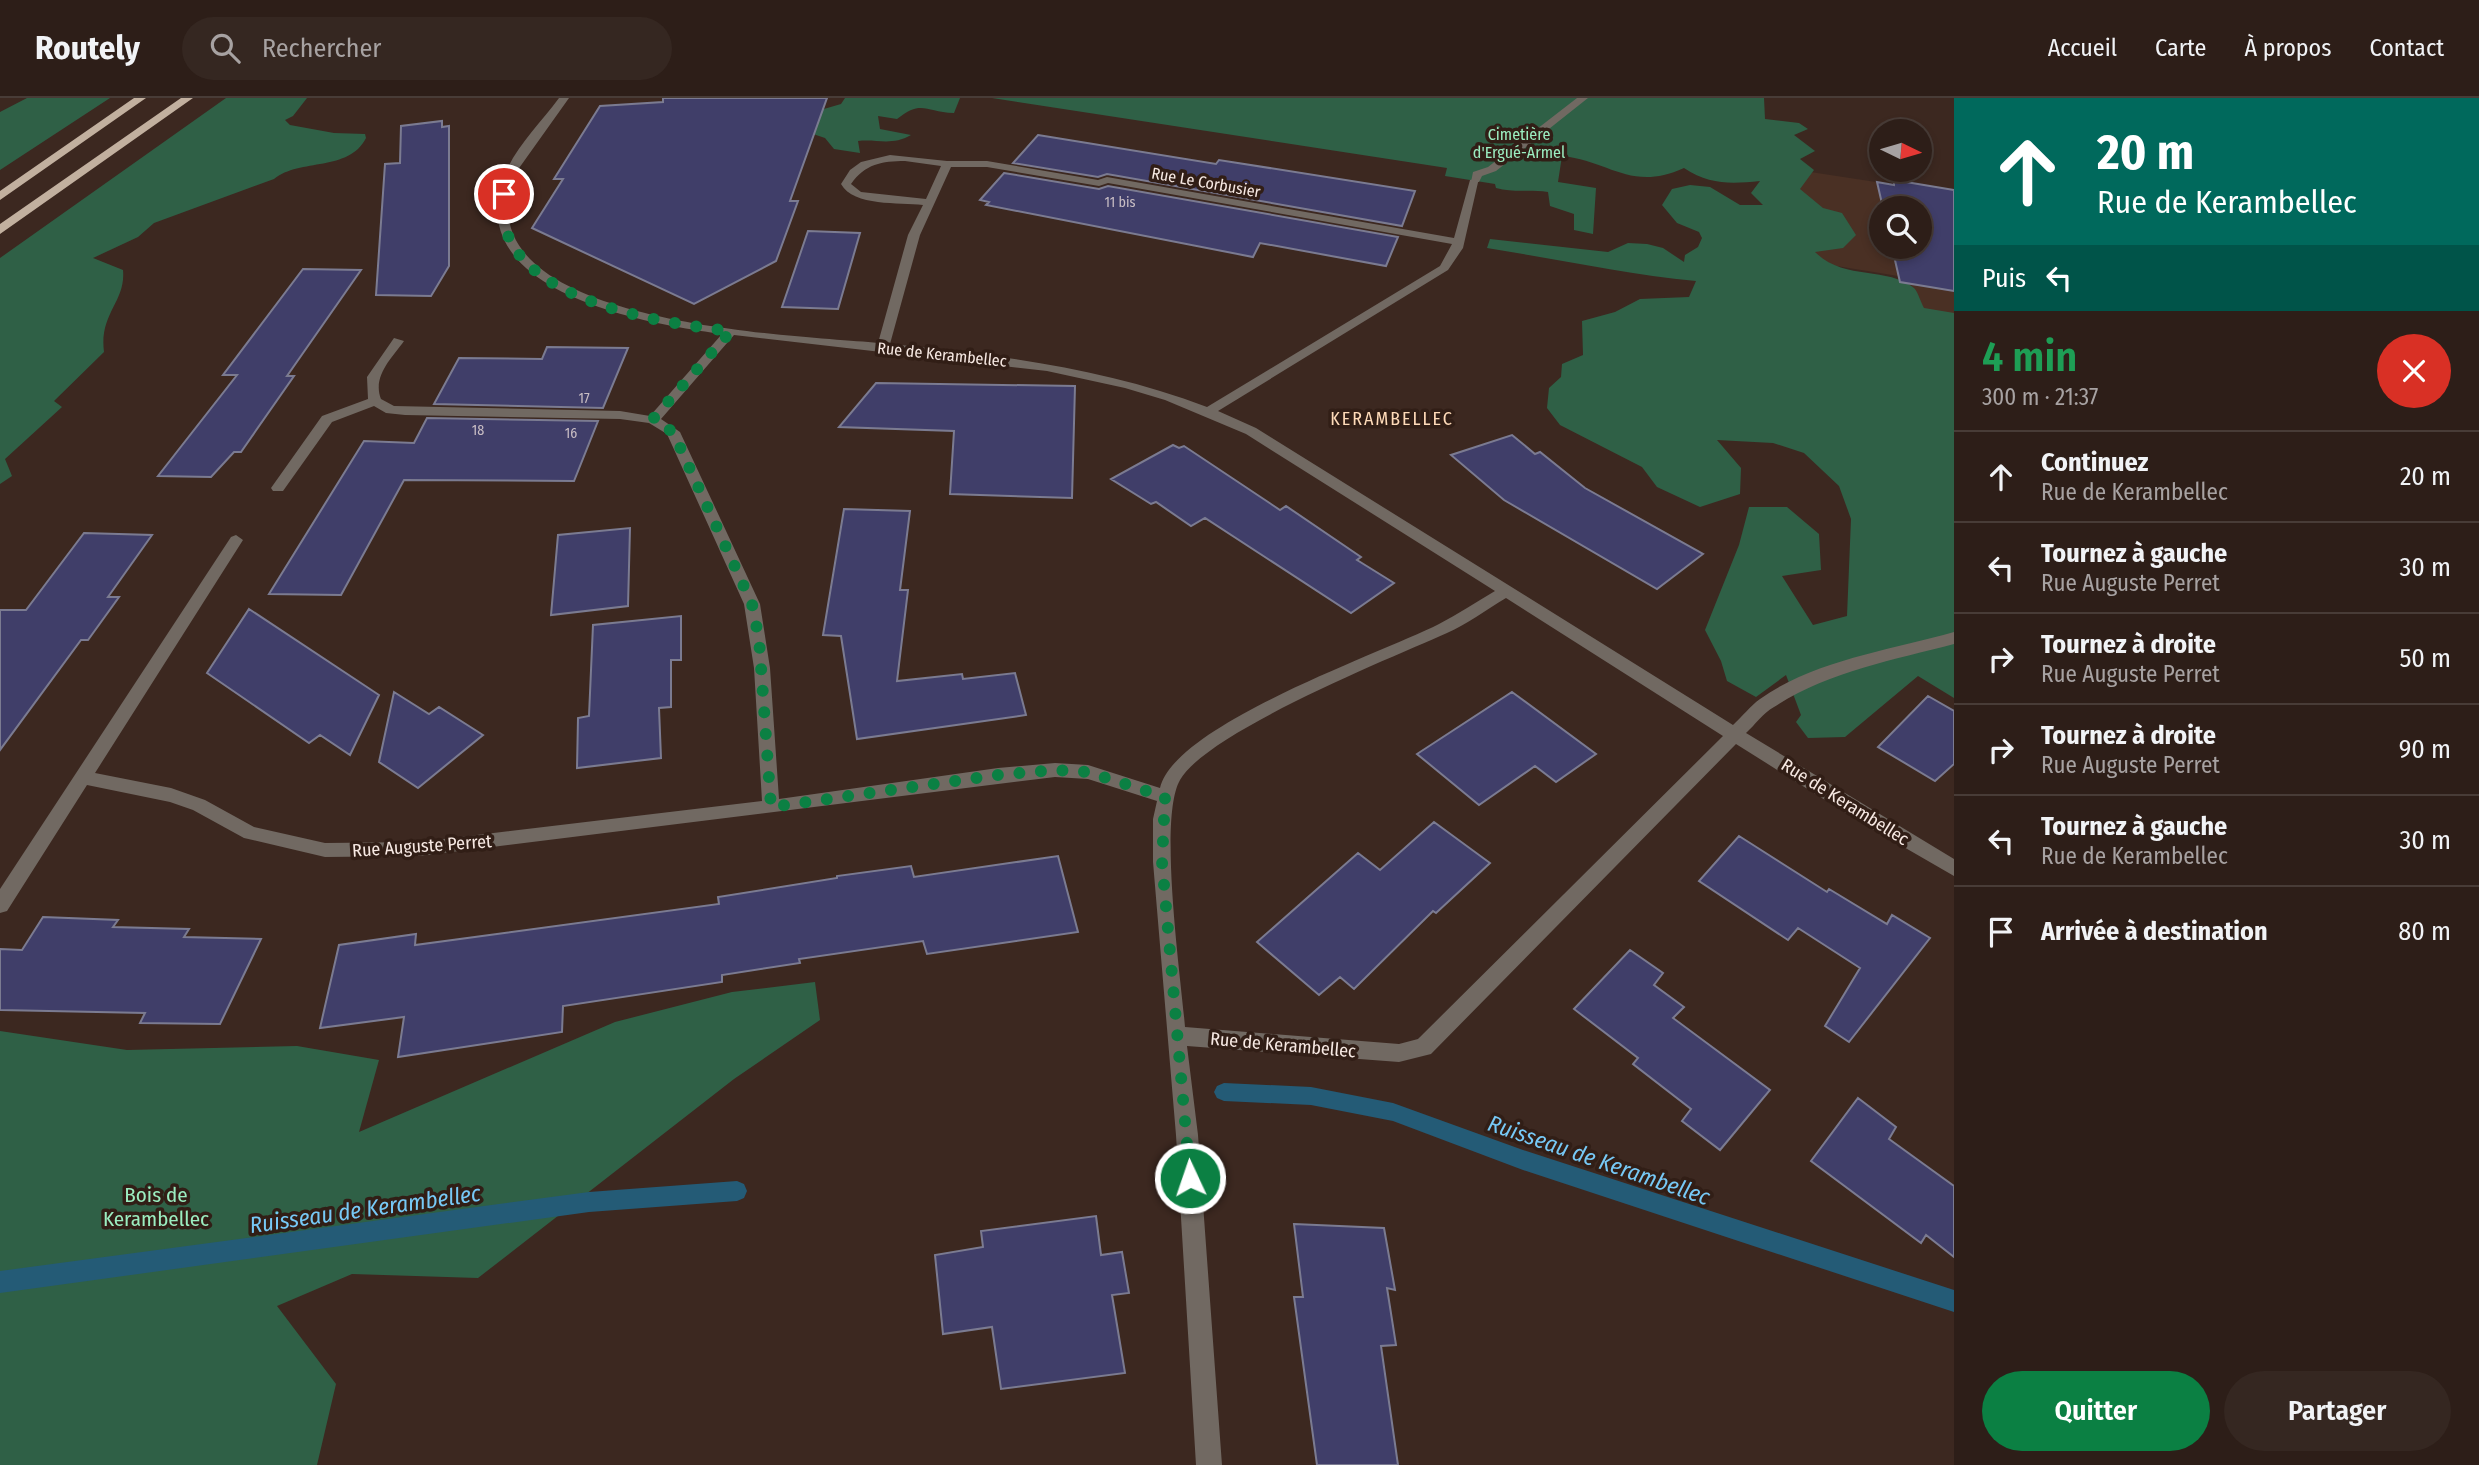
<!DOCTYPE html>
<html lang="fr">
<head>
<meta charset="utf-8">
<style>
  body { margin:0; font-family:"Fira Sans Condensed",sans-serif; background:#352721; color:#f1f3f6; height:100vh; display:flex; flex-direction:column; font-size:26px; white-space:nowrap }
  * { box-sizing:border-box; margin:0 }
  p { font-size:23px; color:#a7a2a2 }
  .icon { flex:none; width:38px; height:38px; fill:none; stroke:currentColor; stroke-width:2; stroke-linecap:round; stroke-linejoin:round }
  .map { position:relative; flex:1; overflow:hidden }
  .details { display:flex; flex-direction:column; background:#2d1e18; width:525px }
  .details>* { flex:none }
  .top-card { background:#00695c; color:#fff; overflow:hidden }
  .needle { width:46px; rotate:95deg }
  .controls { position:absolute; left:1869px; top:21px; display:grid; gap:14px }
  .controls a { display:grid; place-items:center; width:63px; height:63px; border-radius:50%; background:#2d1e18; box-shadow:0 4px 10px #0003,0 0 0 2px #483c37; font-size:35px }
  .pin { position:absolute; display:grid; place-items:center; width:60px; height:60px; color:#fff; margin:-30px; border:4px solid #fff; border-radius:50%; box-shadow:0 2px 7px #0007 }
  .me { position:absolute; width:77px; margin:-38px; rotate:357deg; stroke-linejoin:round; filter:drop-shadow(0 0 5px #0008) }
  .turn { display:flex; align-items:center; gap:24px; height:147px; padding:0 28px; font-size:32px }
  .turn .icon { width:91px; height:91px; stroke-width:2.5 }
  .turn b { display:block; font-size:49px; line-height:60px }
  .then { display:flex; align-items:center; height:66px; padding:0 28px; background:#0003; gap:14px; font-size:26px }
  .round { display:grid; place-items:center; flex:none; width:74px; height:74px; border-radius:37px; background:#352721 }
  .summary { display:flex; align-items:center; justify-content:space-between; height:119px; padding:0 28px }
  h1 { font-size:42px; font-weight:600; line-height:52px; color:#1e9e55 }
  .button { display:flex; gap:14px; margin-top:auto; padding:14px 28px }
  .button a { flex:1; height:80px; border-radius:42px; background:#0b8043; color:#fff; font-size:28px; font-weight:600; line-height:80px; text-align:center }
  .button a+a { background:#352721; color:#f1f3f6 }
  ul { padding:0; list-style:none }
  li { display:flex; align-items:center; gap:21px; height:91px; padding:0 28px; border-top:2px solid #483c37 }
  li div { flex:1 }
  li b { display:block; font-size:26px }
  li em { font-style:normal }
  header { display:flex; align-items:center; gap:42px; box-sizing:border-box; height:98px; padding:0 35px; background:#2d1e18; border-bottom:2px solid #483c37 }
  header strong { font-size:33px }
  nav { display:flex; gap:38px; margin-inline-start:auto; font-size:24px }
  .search { width:490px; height:63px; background:#352721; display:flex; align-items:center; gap:18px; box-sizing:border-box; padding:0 24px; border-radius:38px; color:#a7a2a2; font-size:26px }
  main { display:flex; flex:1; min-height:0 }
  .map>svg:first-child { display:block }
  .built { fill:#4a3024; fill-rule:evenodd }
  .green { fill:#2f6046 }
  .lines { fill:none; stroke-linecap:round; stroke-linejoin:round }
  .stream { fill:#245b76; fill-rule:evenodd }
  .building { fill:#403e69; stroke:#7b7b91; stroke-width:2 }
  .service { fill:#716962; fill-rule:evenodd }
  .minor { fill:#716962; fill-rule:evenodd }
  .trunk { fill:#c2b09f; fill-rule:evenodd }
  .route { stroke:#0b8043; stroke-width:12; stroke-dasharray:0 21.6 }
  .labels { text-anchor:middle; stroke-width:7; stroke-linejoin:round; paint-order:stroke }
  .number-label { font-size:14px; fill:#c9bec4 }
  .far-park-label { font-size:16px; fill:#9bedc0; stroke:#311e16 }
  .far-street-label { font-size:16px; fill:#f7e9e3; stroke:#311e16 }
  .far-quarter-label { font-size:18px; letter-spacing:2px; fill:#ffdbb9; stroke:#311e16 }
  .street-label { font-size:18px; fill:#f7e9e3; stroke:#311e16 }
  .near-park-label { font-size:21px; fill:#9bedc0; stroke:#311e16 }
  .near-water-label { font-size:23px; font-style:italic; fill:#77c9f6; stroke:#311e16 }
</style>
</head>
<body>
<header>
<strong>Routely</strong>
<div class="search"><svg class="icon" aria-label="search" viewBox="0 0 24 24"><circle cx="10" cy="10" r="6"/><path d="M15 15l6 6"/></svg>Rechercher</div>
<nav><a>Accueil</a><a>Carte</a><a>À propos</a><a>Contact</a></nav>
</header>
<main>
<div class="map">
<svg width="1954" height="1367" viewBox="0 0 1954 1367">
  <rect width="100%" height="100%" fill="#3c2820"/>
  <path class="built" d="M 1765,67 L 1954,96 L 1954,221 L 1904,213 L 1898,178 L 1769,157 ZM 1881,110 L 1920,110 L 1920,149 L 1881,149 Z"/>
  <path class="green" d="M 27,0 L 110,0 L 0,72 L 0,14 Z
    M 226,0 L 307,0 L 293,18 L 285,22 L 290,27 L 334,35 L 365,36 L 366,40 C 349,74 300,60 274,81 L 154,125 L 138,139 L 93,160 L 123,172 C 126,204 99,215 104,254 L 54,303 L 62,309 L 5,361 L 12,378 L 0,386 L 0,160 Z
    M 845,0 L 960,0 L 954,15 C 925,14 922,1 897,21 L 878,18 L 880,31 L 911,37 C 892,48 878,41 858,43 L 860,55 L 834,51 L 825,40 L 807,34 L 817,13 L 841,6 Z
    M 992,0 L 1764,0 L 1765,21 L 1799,25 L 1808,31 L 1794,37 L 1815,53 L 1800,61 L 1814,72 L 1800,91 L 1823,110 L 1842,115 L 1856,137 L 1843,150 L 1815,154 C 1844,183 1887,168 1914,190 C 1918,194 1921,205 1924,210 L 1954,215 L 1954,600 L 1918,578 L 1845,639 L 1808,640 L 1796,624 L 1801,617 L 1786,577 L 1756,599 L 1727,583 L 1721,563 L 1705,532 L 1739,447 L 1749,409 L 1787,409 L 1819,436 L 1821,472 L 1782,478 L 1813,527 L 1847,518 L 1851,421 L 1839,388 L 1804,355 L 1773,345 L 1717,342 L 1741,370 L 1740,396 L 1700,409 L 1657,389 L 1642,369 L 1560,327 L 1547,310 L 1549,290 L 1561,279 L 1562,266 L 1583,257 L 1582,223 L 1615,214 L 1640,201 L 1689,199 L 1696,183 C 1626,176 1557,161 1487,150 L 1490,141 L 1608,154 L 1628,145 L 1647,146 L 1663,150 L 1684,164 L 1685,157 L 1698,149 L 1702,140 L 1699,134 L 1677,125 L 1662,107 L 1672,91 L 1690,87 L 1710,89 L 1740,107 L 1763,107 L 1751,95 L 1760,83 C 1731,86 1710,87 1684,70 C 1631,94 1610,63 1562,58 L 1558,84 L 1596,90 L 1593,136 L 1574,132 L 1574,116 L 1550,108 L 1548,94 C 1529,91 1514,95 1496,90 L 1495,86 L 1445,78 L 1447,70 Z
    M 815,884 L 820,922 L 734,981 L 478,1180 L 352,1176 L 277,1208 L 336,1286 L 317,1367 L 0,1367 L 0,933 L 127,952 L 297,948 L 379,962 L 359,1034 L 615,924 L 732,894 Z"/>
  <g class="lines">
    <path class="stream" d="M 1224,985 L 1311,989 L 1393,1005 L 1523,1052 L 1954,1192 L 1954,1214 L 1523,1072 L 1393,1023 L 1311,1007 L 1224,1003 L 1217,1000 L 1214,994 L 1217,988 Z
      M 737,1083 L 744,1086 L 747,1093 L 744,1100 L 737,1103 L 589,1114 L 0,1195 L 0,1173 L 589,1094 Z"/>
  </g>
  <path class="building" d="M 663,0 L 827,0 L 790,103 L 798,103 L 776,163 L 694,206 L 532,130 L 563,81 L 554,81 L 600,8 L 663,4 Z
    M 442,23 L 442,29 L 449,28 L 449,168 L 431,198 L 376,197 L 385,66 L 400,65 L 401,28 Z
    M 1038,37 L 1216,66 L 1219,62 L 1415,93 L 1402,128 L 1107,76 L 1098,79 L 1013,65 Z
    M 1004,75 L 1099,91 L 1108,88 L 1398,139 L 1386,168 L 1260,145 L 1253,159 L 986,107 L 989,104 L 980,102 Z
    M 1894,82 L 1954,92 L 1954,193 L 1900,184 L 1892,149 L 1920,149 L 1920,110 L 1883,110 L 1877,84 L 1894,87 Z
    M 808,133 L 860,135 L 838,211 L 782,209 Z
    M 303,171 L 361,172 L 287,278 L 294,278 L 241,354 L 234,354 L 211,379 L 158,378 L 237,277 L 223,277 Z
    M 547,249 L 628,250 L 603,310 L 434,306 L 459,260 L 542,261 Z
    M 876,285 L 1075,288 L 1072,400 L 950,396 L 954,333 L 839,329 Z
    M 427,320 L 598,323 L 574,383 L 404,382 L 341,497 L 269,496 L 364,343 L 414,345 Z
    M 1512,337 L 1535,356 L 1540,354 L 1585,390 L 1703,456 L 1657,491 L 1504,402 L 1451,357 Z
    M 1173,347 L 1179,350 L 1184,348 L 1280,412 L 1286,408 L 1361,459 L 1357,462 L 1394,485 L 1351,515 L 1205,420 L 1191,428 L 1156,404 L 1151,406 L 1111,381 Z
    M 844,411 L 910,413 L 900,492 L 908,492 L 897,583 L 962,576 L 963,581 L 1015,575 L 1026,617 L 857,641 L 841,538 L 823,537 Z
    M 630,430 L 628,508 L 551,517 L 558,437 Z
    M 84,435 L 152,437 L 108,499 L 119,499 L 88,542 L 81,542 L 0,652 L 0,512 L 26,512 Z
    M 249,511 L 379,597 L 350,657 L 320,637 L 309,645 L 207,575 Z
    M 681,518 L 681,562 L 671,562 L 671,609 L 659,610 L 661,660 L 577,670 L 578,620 L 589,618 L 593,527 Z
    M 394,594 L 429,616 L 439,609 L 483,637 L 418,690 L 379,664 Z
    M 1512,594 L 1596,656 L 1556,684 L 1535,668 L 1479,707 L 1417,656 Z
    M 1928,598 L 1954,613 L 1954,666 L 1935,683 L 1878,649 Z
    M 1434,724 L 1490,765 L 1436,815 L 1433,813 L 1354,891 L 1340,879 L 1319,897 L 1257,844 L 1358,755 L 1380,772 Z
    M 1739,738 L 1827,794 L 1829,791 L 1887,826 L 1892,817 L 1930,840 L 1849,944 L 1825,928 L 1860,870 L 1798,830 L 1788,842 L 1699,783 Z
    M 1058,758 L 1078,834 L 927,856 L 923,843 L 799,861 L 800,865 L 722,877 L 722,884 L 563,908 L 562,934 L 398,959 L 404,919 L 320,930 L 339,847 L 416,836 L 415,847 L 719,806 L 718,799 L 837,780 L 837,778 L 911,768 L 914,779 Z
    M 43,819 L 118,822 L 113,829 L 189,831 L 184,839 L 261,841 L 220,926 L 140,925 L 145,915 L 0,912 L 0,851 L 22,852 Z
    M 1630,852 L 1663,875 L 1654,887 L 1684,909 L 1673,920 L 1770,992 L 1720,1052 L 1682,1023 L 1691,1011 L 1633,966 L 1638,960 L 1574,911 Z
    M 1858,1000 L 1896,1029 L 1889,1041 L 1954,1088 L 1954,1159 L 1926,1137 L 1921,1145 L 1811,1063 Z
    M 1096,1118 L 1101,1157 L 1122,1154 L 1129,1195 L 1112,1197 L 1125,1275 L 1001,1291 L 992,1229 L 943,1236 L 935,1157 L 983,1149 L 981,1133 Z
    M 1294,1126 L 1384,1130 L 1395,1192 L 1387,1190 L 1396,1247 L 1381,1248 L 1398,1367 L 1317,1367 L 1294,1199 L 1303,1199 Z"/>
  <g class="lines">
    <path class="service" d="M 1577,0 L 1588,0 L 1496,73 L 1482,78 L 1479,84 L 1471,84 L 1473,74 L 1488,69 Z"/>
    <path class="minor" d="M 559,0 L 569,0 L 517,73 C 449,227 793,237 878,245 L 908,137 L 923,107 C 899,104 854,109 841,86 L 850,72 L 861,64 L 890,57 L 947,63 L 987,63 L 1098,82 L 1107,79 L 1454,140 L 1470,82 L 1479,80 L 1463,150 L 1448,172 L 1218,313 L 1256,330 L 1733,627 C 1742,619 1750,608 1760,601 C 1815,562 1891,552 1954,534 L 1954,546 C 1893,562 1827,574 1774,609 C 1763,615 1755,627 1746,635 L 1954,761 L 1954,778 L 1857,722 L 1736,646 L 1431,956 L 1399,964 L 1187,948 L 1198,1037 L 1222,1367 L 1196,1367 L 1176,1037 L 1153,764 L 1153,721 L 1157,703 L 1088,681 L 1055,679 L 419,758 L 325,759 L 244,740 L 193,712 L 170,704 L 87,687 L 7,813 L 0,815 L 0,791 L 231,439 L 236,437 L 243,442 L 95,675 L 171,690 L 205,702 L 254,729 L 325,745 L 419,744 L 762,703 L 754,570 L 744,506 L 667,336 L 649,325 L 620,321 L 405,317 L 386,315 L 374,308 L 332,324 L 283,393 L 273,393 L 271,390 L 322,318 L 368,301 L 367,279 L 394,240 L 404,243 C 392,260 372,278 381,301 L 394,308 L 620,313 L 650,318 L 722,236 C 648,226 466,195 502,84 C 512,52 540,26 559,0 ZM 905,63 L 941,68 L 926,101 L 861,94 L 851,86 C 865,66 882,63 905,63 ZM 951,69 L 987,69 L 1099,88 L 1108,85 L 1452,146 L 1440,168 L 1207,309 C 1105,270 998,257 890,246 L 920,137 ZM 734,237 L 1047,273 L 1125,290 L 1165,302 L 1246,336 L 1495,493 C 1476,504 1458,516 1439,526 C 1380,556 1175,626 1160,690 L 1088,667 L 1055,665 L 998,670 L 779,701 L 770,570 L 760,506 L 680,334 L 661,321 ZM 1506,500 L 1723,638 L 1418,941 L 1399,946 L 1185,929 C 1181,880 1158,720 1180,682 C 1207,634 1391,560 1447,535 C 1467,526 1486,512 1506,500 Z"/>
    <path class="trunk" d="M 134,0 L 146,0 L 0,102 L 0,93 Z
      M 181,0 L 193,0 L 0,136 L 0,126 Z"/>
  </g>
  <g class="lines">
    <path class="route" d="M 504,96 C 487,200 659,225 731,233 L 653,321 L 673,334 L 752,506 L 759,541 L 771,709 L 998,677 L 1055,672 L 1088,674 L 1165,699 L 1162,764 L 1190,1080"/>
  </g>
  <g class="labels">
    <g class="number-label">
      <text x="1120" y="109">11 bis</text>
      <text x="584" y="305">17</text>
      <text x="478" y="337">18</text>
      <text x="571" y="340">16</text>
    </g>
    <g class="far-park-label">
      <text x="1519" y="42">Cimetière<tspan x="1519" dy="18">d'Ergué-Armel</tspan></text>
    </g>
    <g class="far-street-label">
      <text transform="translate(1206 84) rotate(10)" y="6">Rue Le Corbusier</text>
      <text transform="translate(942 256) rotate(6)" y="6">Rue de Kerambellec</text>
    </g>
    <g class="far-quarter-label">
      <text x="1392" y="327">KERAMBELLEC</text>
    </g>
    <g class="street-label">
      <text transform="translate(1845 704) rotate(32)" y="6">Rue de Kerambellec</text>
      <text transform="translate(422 748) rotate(-4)" y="6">Rue Auguste Perret</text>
      <text transform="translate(1283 947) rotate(5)" y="6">Rue de Kerambellec</text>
    </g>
    <g class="near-park-label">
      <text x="156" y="1104">Bois de<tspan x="156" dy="24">Kerambellec</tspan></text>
    </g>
    <g class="near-water-label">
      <text transform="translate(1599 1062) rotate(19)" y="8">Ruisseau de Kerambellec</text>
      <text transform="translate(365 1111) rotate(-8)" y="8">Ruisseau de Kerambellec</text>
    </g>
  </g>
</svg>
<div class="controls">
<a><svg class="needle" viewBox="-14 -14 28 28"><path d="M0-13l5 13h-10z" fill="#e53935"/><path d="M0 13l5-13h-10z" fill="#a7a2a2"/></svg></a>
<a><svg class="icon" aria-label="search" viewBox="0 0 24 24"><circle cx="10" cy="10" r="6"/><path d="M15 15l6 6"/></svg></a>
</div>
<div class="pin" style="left:504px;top:96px;background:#d93025"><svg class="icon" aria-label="arrive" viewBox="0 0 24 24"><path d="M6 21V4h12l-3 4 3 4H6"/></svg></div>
<svg class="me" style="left:1190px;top:1080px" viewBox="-20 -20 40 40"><circle r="17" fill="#0b8043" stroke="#fff" stroke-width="3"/><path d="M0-11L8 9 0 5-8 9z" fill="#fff"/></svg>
</div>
<section class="details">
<div class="top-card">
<div class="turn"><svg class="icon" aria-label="ahead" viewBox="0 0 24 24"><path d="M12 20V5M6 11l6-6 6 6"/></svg><div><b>20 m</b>Rue de Kerambellec</div></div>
<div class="then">Puis<svg class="icon" aria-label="left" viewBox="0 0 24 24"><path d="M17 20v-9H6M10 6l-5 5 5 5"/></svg></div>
</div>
<div class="summary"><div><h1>4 min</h1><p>300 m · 21:37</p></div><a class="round" style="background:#d93025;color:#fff"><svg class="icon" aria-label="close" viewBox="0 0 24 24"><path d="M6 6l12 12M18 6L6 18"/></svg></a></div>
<ul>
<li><svg class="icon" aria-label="ahead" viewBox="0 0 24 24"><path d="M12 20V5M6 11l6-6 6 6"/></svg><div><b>Continuez</b><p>Rue de Kerambellec</p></div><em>20 m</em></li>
<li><svg class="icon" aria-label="left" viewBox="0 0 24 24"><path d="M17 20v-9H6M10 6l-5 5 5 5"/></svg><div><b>Tournez à gauche</b><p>Rue Auguste Perret</p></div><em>30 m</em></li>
<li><svg class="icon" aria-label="right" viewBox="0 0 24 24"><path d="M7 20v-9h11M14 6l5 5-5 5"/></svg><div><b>Tournez à droite</b><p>Rue Auguste Perret</p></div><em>50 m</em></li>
<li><svg class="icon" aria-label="right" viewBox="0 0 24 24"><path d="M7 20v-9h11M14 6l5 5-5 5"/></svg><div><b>Tournez à droite</b><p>Rue Auguste Perret</p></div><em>90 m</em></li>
<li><svg class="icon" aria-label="left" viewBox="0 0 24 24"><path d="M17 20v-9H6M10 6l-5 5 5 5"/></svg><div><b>Tournez à gauche</b><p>Rue de Kerambellec</p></div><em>30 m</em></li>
<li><svg class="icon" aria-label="arrive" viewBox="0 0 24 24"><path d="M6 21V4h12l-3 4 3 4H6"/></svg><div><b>Arrivée à destination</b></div><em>80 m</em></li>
</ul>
<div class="button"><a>Quitter</a><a>Partager</a></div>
</section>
</main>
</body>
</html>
